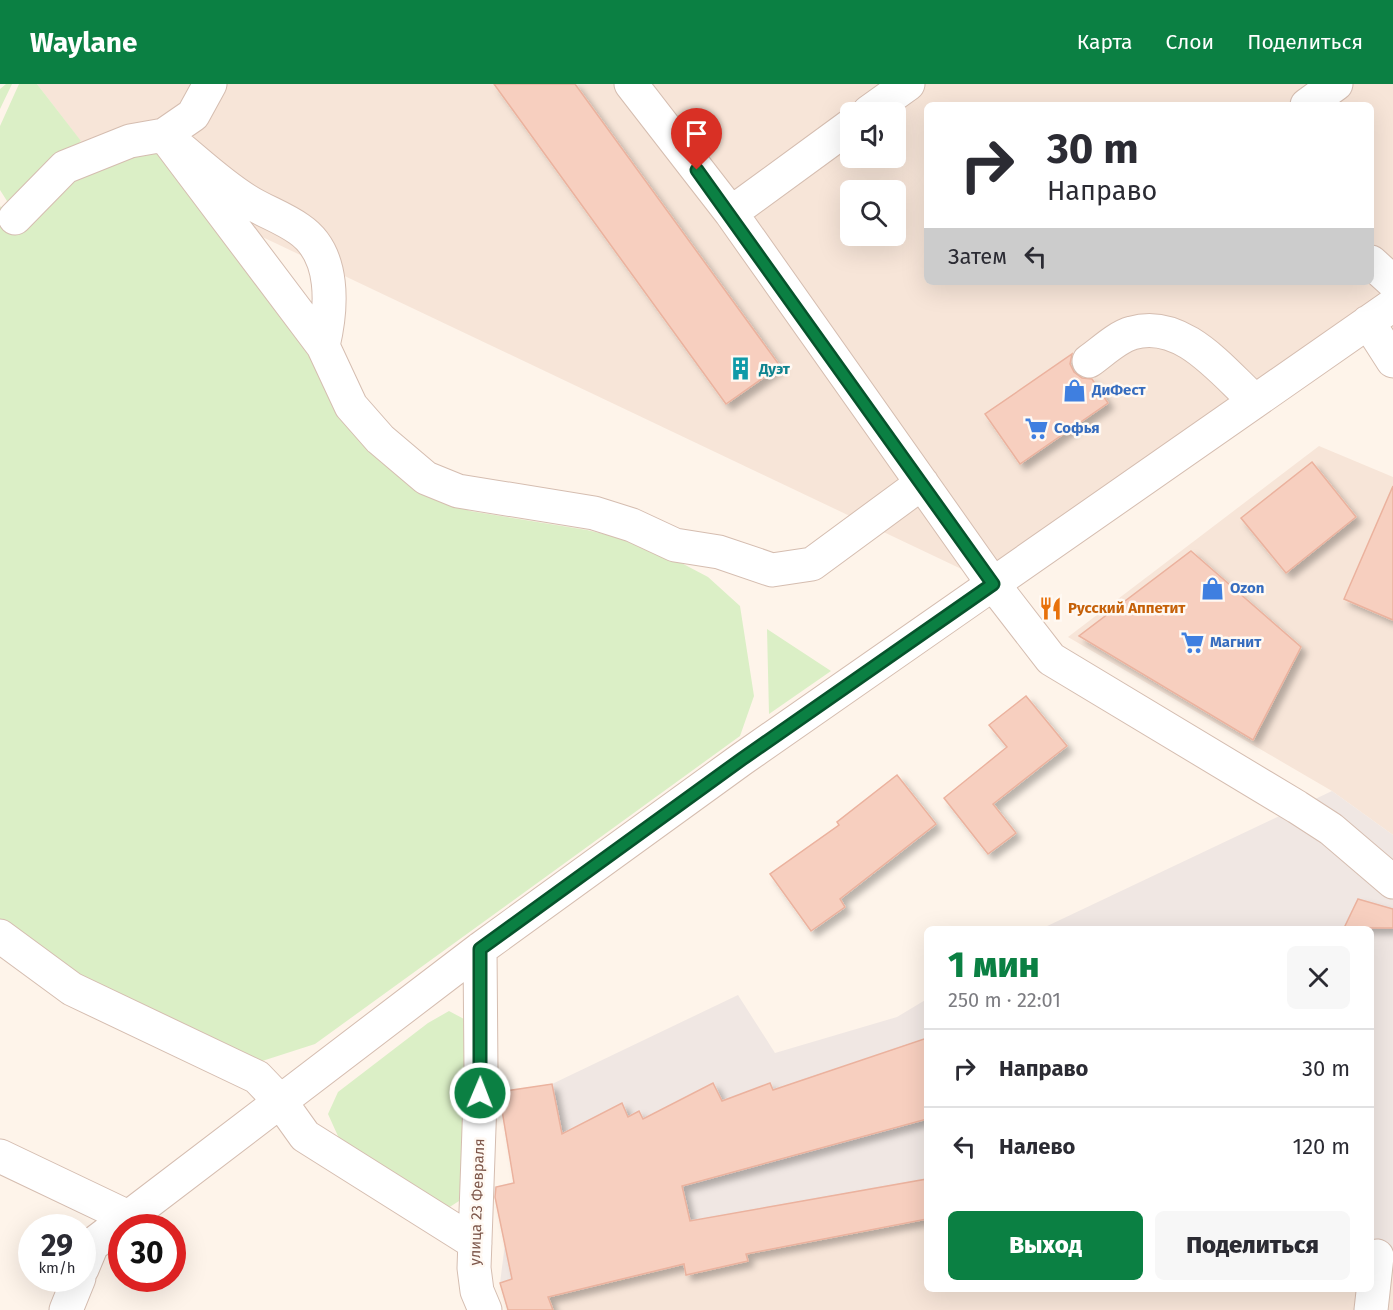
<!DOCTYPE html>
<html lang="ru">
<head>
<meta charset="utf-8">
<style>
  body { margin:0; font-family:"Fira Sans",sans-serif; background:#f7f7f7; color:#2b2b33; height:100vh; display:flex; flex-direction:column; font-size:22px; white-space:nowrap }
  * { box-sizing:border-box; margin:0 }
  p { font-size:20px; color:#7c7c81 }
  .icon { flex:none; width:33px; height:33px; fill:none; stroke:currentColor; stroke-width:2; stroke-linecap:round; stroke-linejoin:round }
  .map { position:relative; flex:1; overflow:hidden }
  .side { position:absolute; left:924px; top:842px; width:450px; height:366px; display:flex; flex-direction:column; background:#fff; border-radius:9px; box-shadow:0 6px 24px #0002 }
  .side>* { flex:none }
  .hud { position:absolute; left:924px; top:18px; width:450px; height:183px; border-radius:9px; box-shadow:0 6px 24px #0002; background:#fff; color:#2b2b33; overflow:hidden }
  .tools { position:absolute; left:840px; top:18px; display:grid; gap:12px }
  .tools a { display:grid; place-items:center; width:66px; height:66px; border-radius:9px; background:#fff; box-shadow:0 6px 24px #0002; font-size:30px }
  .speed { position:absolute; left:18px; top:1130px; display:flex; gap:12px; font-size:30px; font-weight:700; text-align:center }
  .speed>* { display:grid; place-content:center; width:78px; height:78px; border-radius:50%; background:#fff; box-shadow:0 6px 24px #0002; line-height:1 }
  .speed small { font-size:15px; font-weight:400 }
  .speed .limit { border:9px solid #d22; background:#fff; color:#111 }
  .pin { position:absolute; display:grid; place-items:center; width:51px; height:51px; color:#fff; margin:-62px -26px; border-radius:50% 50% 50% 0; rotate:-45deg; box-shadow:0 0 6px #0007 }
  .pin .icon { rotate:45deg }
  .me { position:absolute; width:66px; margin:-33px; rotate:1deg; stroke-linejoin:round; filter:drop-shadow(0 0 4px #0008) }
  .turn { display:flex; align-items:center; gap:21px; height:126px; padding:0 24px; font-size:27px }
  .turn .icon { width:78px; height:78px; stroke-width:2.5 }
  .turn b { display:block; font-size:42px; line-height:51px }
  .then { display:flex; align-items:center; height:57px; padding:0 24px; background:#0003; gap:12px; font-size:22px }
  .round { display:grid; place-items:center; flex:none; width:63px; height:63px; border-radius:9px; background:#f7f7f7 }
  .overview { display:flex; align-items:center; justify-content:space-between; height:102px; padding:0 24px }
  h1 { font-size:36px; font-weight:800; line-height:45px; color:#0b8043 }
  .action { display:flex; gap:12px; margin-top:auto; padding:12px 24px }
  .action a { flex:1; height:69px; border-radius:9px; background:#0b8043; color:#fff; font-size:24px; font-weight:800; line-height:69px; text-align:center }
  .action a+a { background:#f7f7f7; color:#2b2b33 }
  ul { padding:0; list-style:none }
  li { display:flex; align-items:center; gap:18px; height:78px; padding:0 24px; border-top:2px solid #e1e1e2 }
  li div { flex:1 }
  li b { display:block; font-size:22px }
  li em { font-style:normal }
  header { display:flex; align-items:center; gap:36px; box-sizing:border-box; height:84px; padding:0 30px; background:#0b8043; color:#fff }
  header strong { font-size:28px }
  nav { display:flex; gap:33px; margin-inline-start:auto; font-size:21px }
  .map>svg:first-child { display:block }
  .residential { fill:#f7e5d8; fill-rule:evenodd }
  .industrial { fill:#f0e7e3 }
  .green { fill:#dbefc6 }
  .building { fill:#f7cfbf; stroke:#ebb29e; stroke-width:1.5; filter:url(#shadow) }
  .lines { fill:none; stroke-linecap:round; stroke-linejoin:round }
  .minor-casing { stroke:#d5bdb0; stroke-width:35 }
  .minor { stroke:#fff; stroke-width:33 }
  .route-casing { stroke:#07532c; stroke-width:15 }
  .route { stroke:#0b8043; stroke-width:10 }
  .labels { text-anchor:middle; stroke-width:5; stroke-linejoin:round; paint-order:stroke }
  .culture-label { font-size:15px; font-weight:bold; fill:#0d838f; stroke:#fff9f3; text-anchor:start }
  .shop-label { font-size:15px; font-weight:bold; fill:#366cbe; stroke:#fff9f3; text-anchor:start }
  .food-label { font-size:15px; font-weight:bold; fill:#c56008; stroke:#fff9f3; text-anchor:start }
  .street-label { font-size:15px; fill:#7d5649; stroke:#fff9f3 }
</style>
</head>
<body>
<header>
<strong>Waylane</strong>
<nav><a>Карта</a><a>Слои</a><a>Поделиться</a></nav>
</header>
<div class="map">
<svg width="1393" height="1226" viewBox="0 0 1393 1226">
  <defs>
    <filter id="shadow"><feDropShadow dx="5.5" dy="5.5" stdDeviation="3" flood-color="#0004"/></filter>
  </defs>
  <rect width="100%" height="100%" fill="#fef4ea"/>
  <path class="residential" d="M 37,0 L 1393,0 L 1393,221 L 993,500 L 92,72 ZM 927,21 L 1371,21 L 1371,198 L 927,198 ZM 850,28 L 896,28 L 896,74 L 850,74 ZM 850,106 L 896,106 L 896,152 L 850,152 Z
    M 1319,362 L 1393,393 L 1393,751 L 1332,707 L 1068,553 Z
    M 927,1135 L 927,1204 L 1371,1204 L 1383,1181 L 1393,1185 L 1393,1226 L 553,1226 L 548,1213 L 684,1180 L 686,1190 L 748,1177 L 744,1158 L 768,1166 Z"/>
  <path class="industrial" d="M 1332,707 L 1393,751 L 1393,1185 L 1383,1181 L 1371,1164 L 1371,844 L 1043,844 Z
    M 738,911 L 775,969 L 897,933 L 927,915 L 927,1135 L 768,1166 L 764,1153 L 744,1158 L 748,1177 L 686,1191 L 683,1181 L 549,1213 L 553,1226 L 508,1226 L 500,1199 L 505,1160 L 493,1103 L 514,1098 L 498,1008 L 552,1000 Z"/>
  <path class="green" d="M 6,0 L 12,0 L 0,25 L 0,5 Z
    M 19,0 L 37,0 L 81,57 L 14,128 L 0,106 L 0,42 Z
    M 142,45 L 433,411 L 470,427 L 587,446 L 629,456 L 670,473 L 708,493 L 740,522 L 754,612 L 740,652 L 315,960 L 256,979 L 110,915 L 5,842 L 0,836 L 0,122 L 7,133 Z
    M 767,545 L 831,587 L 769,630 Z
    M 449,927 L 464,935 L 466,1022 L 459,1117 L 445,1126 L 342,1061 L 328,1030 L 338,1008 L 428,939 Z"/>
  <path class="building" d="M 494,0 L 575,0 L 780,282 L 726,320 Z
    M 1072,270 L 1070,280 L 1074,288 L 1082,294 L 1092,295 L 1108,319 L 1020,380 L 985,330 Z
    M 1312,378 L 1356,433 L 1286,489 L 1241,434 Z
    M 1393,402 L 1393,536 L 1344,515 Z
    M 1191,467 L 1301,563 L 1253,656 L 1079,552 Z
    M 1026,612 L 1067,662 L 993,720 L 1016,749 L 988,770 L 944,714 L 1007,663 L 989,641 Z
    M 897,691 L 936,740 L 840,815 L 845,823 L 811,847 L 770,790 L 839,741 L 837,738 Z
    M 1358,815 L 1393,825 L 1393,844 L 1344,844 Z
    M 927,954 L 927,1035 L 682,1102 L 690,1137 L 927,1095 L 927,1135 L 746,1170 L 748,1177 L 686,1191 L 684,1180 L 548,1213 L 553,1226 L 508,1226 L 500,1199 L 512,1195 L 495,1113 L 496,1103 L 514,1099 L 499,1008 L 552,1000 L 562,1050 L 622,1019 L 628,1033 L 639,1027 L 643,1035 L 713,999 L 722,1017 L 770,999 L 773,1006 Z"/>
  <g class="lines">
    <defs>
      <path id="minor" d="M 210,0 L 193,31 L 164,51 L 323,262 L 351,322 L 380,355 L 426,394 L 458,407 L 594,429 L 632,441 L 675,461 L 719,468 L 772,486 L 812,480 L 922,399
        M 631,0 L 731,129 L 993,500 L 1051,575 L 1297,723 L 1331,745 L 1393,798
        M 1307,21 L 1336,0
        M 869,28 L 908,0
        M 731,129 L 850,42
        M 15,134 L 65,83 L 130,57 L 164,51 C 191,72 217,98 246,116 C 263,127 282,133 299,145 C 336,170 332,224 323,262
        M 1371,178 L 1393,198
        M 1368,238 L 1393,277
        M 1089,277 C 1102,268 1117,253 1132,249 C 1182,234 1222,287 1255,317
        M 0,852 L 72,905 L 257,993 L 280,1017 L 305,1052 L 475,1159
        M 480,865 L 481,988 L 474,1184 L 477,1207 L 485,1226
        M 0,1072 L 128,1133
        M 82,1185 L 92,1161 L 480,865 L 742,675 L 1393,221
        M 66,1226 L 79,1194
        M 1371,1226 L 1377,1172"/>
    </defs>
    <use href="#minor" class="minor-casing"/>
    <use href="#minor" class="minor"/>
  </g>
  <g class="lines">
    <defs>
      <path id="route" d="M 480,1009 L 480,865 L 742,675 L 993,500 L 697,86"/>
    </defs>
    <use href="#route" class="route-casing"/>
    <use href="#route" class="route"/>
  </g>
  <defs>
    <symbol id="building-bare" viewBox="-9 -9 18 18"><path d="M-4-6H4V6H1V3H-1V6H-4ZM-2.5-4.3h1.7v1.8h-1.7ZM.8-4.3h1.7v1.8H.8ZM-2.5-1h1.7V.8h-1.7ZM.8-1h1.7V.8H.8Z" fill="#0f9aa8" stroke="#fff9f3" stroke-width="2.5" paint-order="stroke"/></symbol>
    <symbol id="shop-bare" viewBox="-9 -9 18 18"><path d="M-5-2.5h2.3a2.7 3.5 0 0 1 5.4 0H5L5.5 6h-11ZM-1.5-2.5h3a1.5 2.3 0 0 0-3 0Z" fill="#3f7fe0" stroke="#fff9f3" stroke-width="2.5" paint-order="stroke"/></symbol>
    <symbol id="supermarket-bare" viewBox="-9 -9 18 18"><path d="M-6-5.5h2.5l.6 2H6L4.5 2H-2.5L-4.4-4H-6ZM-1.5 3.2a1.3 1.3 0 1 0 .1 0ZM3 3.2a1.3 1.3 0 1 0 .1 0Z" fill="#3f7fe0" stroke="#fff9f3" stroke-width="2.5" paint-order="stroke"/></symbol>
    <symbol id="restaurant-bare" viewBox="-9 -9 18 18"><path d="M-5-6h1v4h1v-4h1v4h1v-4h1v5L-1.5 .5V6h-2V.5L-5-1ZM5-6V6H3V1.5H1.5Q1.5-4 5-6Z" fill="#e8710a" stroke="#fff9f3" stroke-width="2.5" paint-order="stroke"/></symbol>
  </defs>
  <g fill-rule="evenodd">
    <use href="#building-bare" x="724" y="268" width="33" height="33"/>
    <use href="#shop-bare" x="1058" y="290" width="33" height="33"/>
    <use href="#supermarket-bare" x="1020" y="328" width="33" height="33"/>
    <use href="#shop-bare" x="1196" y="488" width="33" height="33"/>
    <use href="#restaurant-bare" x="1034" y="508" width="33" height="33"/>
    <use href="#supermarket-bare" x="1176" y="542" width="33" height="33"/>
  </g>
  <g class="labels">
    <g class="culture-label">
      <text x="759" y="290">Дуэт</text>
    </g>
    <g class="shop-label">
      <text x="1092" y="311">ДиФест</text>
      <text x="1054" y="349">Софья</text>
      <text x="1230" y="509">Ozon</text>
      <text x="1210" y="563">Магнит</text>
    </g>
    <g class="food-label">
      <text x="1068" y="529">Русский Аппетит</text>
    </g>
    <g class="street-label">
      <text transform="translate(477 1118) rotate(-88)" y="5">улица 23 Февраля</text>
    </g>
  </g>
</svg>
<div class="tools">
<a><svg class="icon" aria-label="sound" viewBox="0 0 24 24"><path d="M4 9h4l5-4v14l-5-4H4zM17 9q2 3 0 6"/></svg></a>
<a><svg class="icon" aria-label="search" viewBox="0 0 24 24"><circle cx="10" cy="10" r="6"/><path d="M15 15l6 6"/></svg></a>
</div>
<div class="speed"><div>29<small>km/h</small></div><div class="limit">30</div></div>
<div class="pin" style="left:697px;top:86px;background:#d93025"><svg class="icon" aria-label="arrive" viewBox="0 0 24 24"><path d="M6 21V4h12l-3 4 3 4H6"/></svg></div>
<svg class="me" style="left:480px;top:1009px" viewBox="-20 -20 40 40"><circle r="17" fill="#0b8043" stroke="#fff" stroke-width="3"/><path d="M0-11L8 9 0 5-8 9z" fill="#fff"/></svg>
<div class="hud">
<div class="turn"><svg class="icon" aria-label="right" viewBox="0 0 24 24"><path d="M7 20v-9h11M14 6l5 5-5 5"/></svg><div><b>30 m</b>Направо</div></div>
<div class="then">Затем<svg class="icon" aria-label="left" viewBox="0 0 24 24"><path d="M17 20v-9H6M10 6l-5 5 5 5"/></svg></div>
</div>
<section class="side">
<div class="overview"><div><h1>1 мин</h1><p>250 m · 22:01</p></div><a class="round"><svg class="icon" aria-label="close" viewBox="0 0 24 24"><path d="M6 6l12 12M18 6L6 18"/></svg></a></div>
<ul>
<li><svg class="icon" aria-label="right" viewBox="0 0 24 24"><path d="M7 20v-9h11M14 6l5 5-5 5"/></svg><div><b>Направо</b></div><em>30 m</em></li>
<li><svg class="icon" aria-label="left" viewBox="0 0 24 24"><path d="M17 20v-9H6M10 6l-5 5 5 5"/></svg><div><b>Налево</b></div><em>120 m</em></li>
</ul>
<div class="action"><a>Выход</a><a>Поделиться</a></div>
</section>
</div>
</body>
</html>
